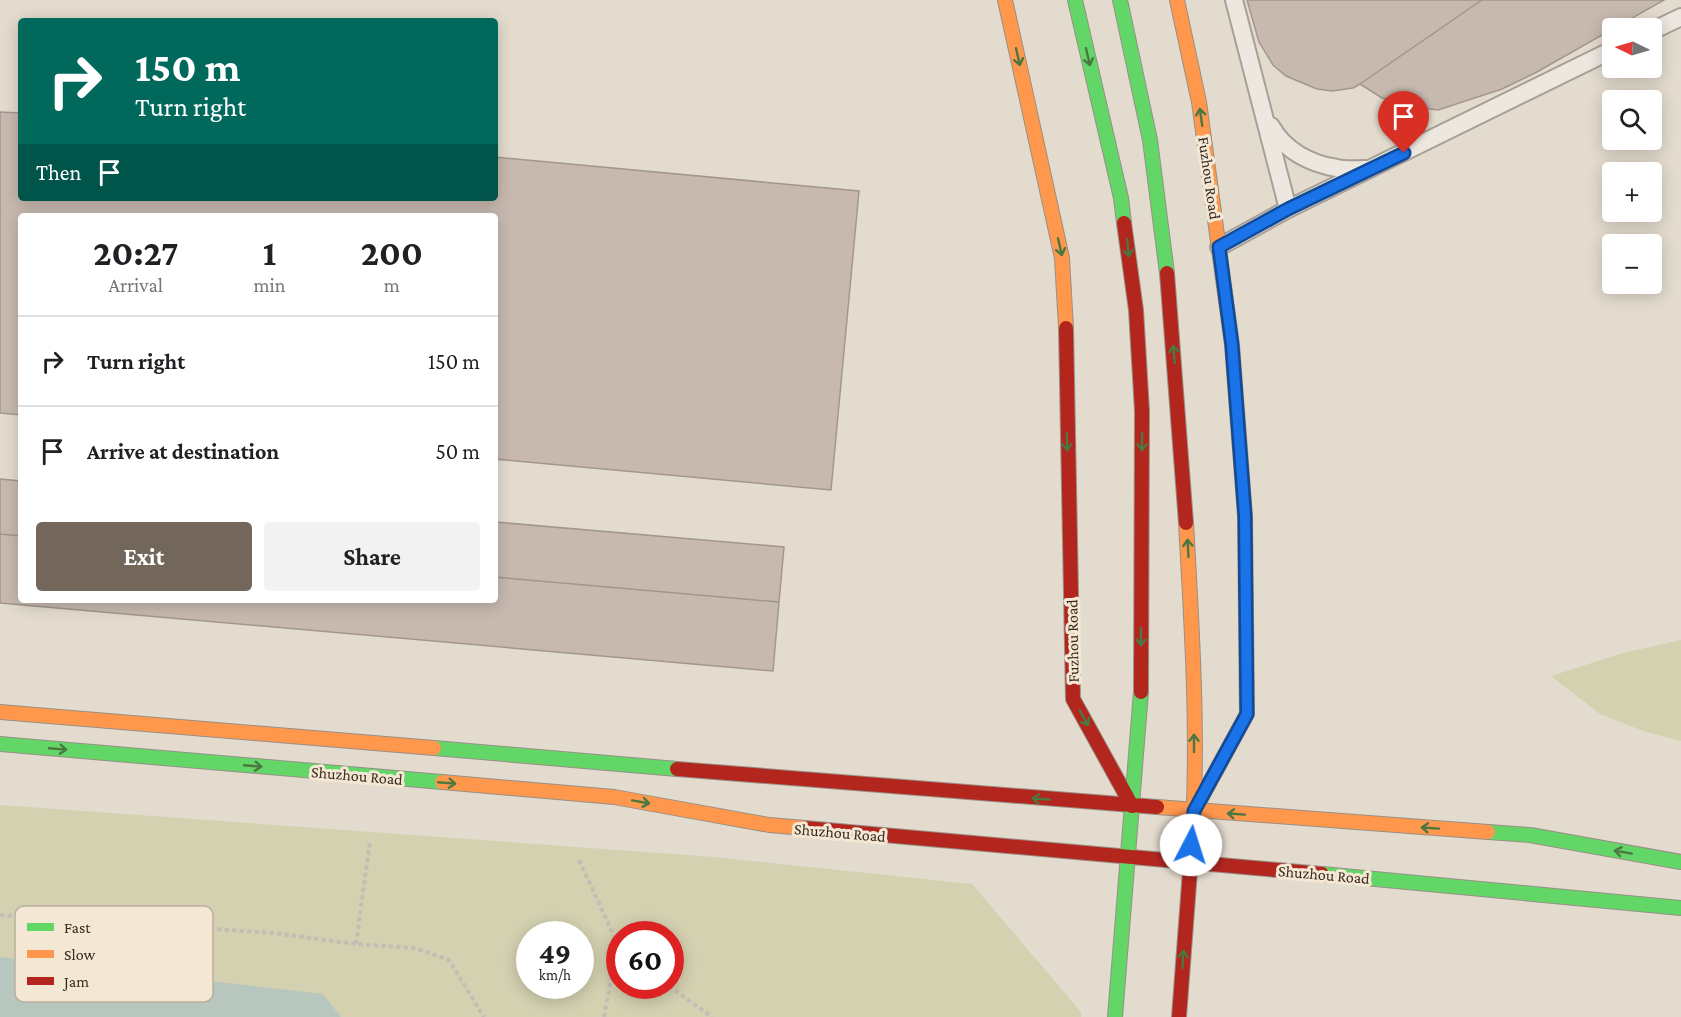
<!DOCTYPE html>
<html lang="en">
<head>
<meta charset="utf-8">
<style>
  body { margin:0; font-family:"Crimson Pro",serif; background:#f2f2f2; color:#202124; height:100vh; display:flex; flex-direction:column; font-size:22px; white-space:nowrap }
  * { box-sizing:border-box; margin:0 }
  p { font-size:20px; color:#757577 }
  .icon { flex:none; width:33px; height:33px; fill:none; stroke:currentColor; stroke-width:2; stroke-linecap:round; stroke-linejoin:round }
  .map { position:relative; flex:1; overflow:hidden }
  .panel { position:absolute; left:18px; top:213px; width:480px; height:390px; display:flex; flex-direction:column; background:#fff; border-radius:6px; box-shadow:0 3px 15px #0003 }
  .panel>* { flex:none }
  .guide { position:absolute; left:18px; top:18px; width:480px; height:183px; border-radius:6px; box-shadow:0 3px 15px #0003; background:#00695c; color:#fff; overflow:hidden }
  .needle { width:39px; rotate:275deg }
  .fabs { position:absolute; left:1602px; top:18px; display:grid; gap:12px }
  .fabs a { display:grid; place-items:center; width:60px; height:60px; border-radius:6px; background:#fff; box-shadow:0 3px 15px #0003; font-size:30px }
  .speed { position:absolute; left:516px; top:921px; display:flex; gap:12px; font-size:30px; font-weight:700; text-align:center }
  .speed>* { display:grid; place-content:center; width:78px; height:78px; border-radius:50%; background:#fff; box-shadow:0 3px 15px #0003; line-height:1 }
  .speed small { font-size:15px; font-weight:400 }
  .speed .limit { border:9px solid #d22; background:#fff; color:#111 }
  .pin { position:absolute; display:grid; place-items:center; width:51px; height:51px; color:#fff; margin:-62px -26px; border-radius:50% 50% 50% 0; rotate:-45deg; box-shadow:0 0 6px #0007 }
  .pin .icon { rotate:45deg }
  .me { position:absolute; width:66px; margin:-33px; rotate:5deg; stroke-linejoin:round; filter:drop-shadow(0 0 4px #0008) }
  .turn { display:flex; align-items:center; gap:21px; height:126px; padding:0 18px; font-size:27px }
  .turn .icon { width:78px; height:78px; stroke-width:2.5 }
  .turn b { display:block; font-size:42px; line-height:51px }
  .then { display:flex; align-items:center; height:57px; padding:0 18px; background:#0003; gap:12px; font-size:22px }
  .eta { display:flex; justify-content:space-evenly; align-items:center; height:102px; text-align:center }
  .eta b { font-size:36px; font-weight:700; line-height:42px }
  .button { display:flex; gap:12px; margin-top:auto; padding:12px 18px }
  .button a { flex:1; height:69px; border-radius:6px; background:#73675c; color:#fff; font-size:24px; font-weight:700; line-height:69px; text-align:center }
  .button a+a { background:#f2f2f2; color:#202124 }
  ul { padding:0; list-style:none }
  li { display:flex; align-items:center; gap:18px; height:90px; padding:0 18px; border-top:2px solid #e0e0e0 }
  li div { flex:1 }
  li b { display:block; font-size:22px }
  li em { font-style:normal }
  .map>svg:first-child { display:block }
  .green { fill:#d4d1b1; fill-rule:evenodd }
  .water { fill:#b8c7bd }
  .building { fill:#c7b9af; stroke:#a3978d; stroke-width:1.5 }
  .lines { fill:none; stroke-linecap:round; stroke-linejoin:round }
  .lane-casing { stroke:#a8a097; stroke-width:20 }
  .fast-casing { stroke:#989086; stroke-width:16 }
  .slow-casing { stroke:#989086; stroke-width:16 }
  .jam-casing { stroke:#989086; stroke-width:16 }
  .path { stroke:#c4bdb6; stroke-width:4; stroke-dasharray:4.5 3; stroke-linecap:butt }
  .lane { stroke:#ece7df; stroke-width:16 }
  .fast { stroke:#63d668; stroke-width:14 }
  .slow { stroke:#ff974d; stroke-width:14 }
  .jam { stroke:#b3261e; stroke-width:14 }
  .oneway { stroke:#4b7740 }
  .route-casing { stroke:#114b97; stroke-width:15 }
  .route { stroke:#1a73e8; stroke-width:10 }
  .labels { text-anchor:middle; stroke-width:6; stroke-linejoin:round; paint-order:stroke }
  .street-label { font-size:16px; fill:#37291f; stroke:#f4e8d4 }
  .key { fill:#f4e8d4; stroke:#bbaf9e; stroke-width:1.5 }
  .key-label { font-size:16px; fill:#37291f }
</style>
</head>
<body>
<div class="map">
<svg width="1681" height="1017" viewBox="0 0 1681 1017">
  <rect width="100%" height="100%" fill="#e3dbce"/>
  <path class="green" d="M 1681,640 L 1681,741 L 1646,732 L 1600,714 L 1551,676 L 1623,653 Z
    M 0,805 L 715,857 L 972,884 L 1081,1012 L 1081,1017 L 0,1017 ZM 530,934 L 580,934 L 580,986 L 530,986 ZM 620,934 L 670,934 L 670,986 L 620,986 Z"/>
  <path class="water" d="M 0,957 L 323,994 L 341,1017 L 0,1017 Z"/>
  <path class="building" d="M 1247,0 L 1664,0 L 1535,73 L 1502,89 L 1438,110 L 1406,106 L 1382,98 L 1360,84 L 1353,88 L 1332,91 L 1317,89 L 1286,76 L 1273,65 L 1259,42 Z
    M 1482,0 L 1664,0 L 1535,73 L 1502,89 L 1438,110 L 1406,106 L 1382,98 L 1360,84 Z
    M 0,112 L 21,113 L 21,198 L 495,198 L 495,157 L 859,191 L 831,490 L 495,459 L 495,216 L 21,216 L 21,415 L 0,413 Z
    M 0,479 L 21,481 L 21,536 L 0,534 Z
    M 495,522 L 784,547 L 779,602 L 495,577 Z
    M 0,534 L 21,536 L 21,600 L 495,600 L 495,577 L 779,602 L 773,671 L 0,603 Z"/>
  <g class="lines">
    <defs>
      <path id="lane" d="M 1234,0 L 1288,209
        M 1652,31 L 1681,17
        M 1271,126 C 1284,150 1310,164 1337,168 C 1346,170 1356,169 1365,169
        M 1219,247 L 1288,209 L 1612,50"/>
      <path id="fast" d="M 1075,0 L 1121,198 L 1124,223
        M 1120,0 L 1150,140 L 1167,273
        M 0,744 L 442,782
        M 434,748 L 677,769
        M 1488,832 L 1530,835 L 1681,862
        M 1322,874 L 1681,908
        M 1115,1017 L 1141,692"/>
      <path id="slow" d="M 1005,0 L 1062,258 L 1066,328
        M 1177,0 L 1199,102 L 1227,308
        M 1186,523 C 1192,630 1199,737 1192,844
        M 0,712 L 434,748
        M 442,782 L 614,797 L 769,825 L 805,828
        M 1157,807 L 1488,832"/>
      <path id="jam" d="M 1124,223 L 1136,310 L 1142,411 L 1141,692
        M 1167,273 L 1186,523
        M 1066,328 L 1073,699 L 1132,806
        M 677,769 L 1157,807
        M 1194,811 L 1247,714 L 1245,516 L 1232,345 L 1227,308
        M 805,828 L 1322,874
        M 1179,1017 L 1192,844"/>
    </defs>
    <use href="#lane" class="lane-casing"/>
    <use href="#fast" class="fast-casing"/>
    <use href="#slow" class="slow-casing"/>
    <use href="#jam" class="jam-casing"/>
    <path class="path" d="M 579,860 L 620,949
      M 0,915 L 273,933 L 356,944 L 415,948 L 449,960 L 484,1017
      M 356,944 L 370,841
      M 669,986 L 712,1017
      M 604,1017 L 617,947"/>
    <use href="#lane" class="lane"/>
    <use href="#fast" class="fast"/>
    <use href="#slow" class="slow"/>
    <use href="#jam" class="jam"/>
  </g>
  <defs><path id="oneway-shaft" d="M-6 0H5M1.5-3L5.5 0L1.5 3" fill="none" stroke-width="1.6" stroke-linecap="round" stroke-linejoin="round" transform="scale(1.5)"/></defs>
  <g class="oneway">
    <use href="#oneway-shaft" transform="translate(1018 57) rotate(77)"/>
    <use href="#oneway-shaft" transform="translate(1088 57) rotate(77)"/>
    <use href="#oneway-shaft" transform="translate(1201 117) rotate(-98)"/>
    <use href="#oneway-shaft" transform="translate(1060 247) rotate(77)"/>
    <use href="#oneway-shaft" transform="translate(1128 248) rotate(83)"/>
    <use href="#oneway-shaft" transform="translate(1174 354) rotate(-95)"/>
    <use href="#oneway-shaft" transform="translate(1067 442) rotate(89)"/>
    <use href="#oneway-shaft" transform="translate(1142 442) rotate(91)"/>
    <use href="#oneway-shaft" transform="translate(1188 548) rotate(-93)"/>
    <use href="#oneway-shaft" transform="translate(1141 637) rotate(90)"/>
    <use href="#oneway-shaft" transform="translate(1084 718) rotate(61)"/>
    <use href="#oneway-shaft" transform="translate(1194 743) rotate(-90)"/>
    <use href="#oneway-shaft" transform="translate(58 749) rotate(5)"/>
    <use href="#oneway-shaft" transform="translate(253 766) rotate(5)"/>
    <use href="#oneway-shaft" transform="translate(447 783) rotate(5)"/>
    <use href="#oneway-shaft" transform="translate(1041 799) rotate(-176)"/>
    <use href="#oneway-shaft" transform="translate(641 802) rotate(10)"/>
    <use href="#oneway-shaft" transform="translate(1236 814) rotate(-176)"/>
    <use href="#oneway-shaft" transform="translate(1430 828) rotate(-176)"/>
    <use href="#oneway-shaft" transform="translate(1623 852) rotate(-170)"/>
    <use href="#oneway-shaft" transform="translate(1183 959) rotate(-86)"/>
  </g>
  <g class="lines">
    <defs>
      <path id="route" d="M 1191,845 L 1194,811 L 1247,714 L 1245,516 L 1232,345 L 1219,247 L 1288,209 L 1404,153"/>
    </defs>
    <use href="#route" class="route-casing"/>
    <use href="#route" class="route"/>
  </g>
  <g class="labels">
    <g class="street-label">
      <text transform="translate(1210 178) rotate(82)" y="6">Fuzhou Road</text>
      <text transform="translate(1072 641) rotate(-91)" y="6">Fuzhou Road</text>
      <text transform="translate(357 775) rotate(5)" y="6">Shuzhou Road</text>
      <text transform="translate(840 832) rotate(5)" y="6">Shuzhou Road</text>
      <text transform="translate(1324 874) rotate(5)" y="6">Shuzhou Road</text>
    </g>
  </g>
  <rect x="15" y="906" width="198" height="96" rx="9" class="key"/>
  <rect x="27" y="923" width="27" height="8" fill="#63d668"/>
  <rect x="27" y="950" width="27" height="8" fill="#ff974d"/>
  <rect x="27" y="977" width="27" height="8" fill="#b3261e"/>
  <g class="key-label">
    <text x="64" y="933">Fast</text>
    <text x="64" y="960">Slow</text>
    <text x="64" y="987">Jam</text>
  </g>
</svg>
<div class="fabs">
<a><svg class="needle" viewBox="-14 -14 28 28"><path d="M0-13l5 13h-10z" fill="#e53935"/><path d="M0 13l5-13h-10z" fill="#757577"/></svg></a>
<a><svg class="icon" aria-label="search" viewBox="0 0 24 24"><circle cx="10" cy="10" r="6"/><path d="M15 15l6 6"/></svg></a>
<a>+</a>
<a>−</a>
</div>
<div class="speed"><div>49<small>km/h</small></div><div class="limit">60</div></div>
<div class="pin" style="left:1404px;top:153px;background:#d93025"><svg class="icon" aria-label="arrive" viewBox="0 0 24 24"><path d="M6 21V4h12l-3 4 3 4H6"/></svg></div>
<svg class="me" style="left:1191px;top:845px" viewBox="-20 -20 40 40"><circle r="19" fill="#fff"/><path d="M0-13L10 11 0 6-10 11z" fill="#1a73e8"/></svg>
<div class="guide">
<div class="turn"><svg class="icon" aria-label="right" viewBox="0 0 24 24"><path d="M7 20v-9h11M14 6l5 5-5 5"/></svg><div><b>150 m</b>Turn right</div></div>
<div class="then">Then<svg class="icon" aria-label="arrive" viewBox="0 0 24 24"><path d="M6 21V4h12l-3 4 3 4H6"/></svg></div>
</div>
<section class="panel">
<div class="eta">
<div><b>20:27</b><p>Arrival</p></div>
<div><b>1</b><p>min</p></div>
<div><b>200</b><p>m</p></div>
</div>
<ul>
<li><svg class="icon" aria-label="right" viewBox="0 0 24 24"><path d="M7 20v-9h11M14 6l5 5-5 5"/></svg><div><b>Turn right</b></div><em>150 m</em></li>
<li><svg class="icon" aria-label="arrive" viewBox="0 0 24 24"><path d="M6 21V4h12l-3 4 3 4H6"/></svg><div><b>Arrive at destination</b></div><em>50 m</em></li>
</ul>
<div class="button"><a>Exit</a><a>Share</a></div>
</section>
</div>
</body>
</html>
